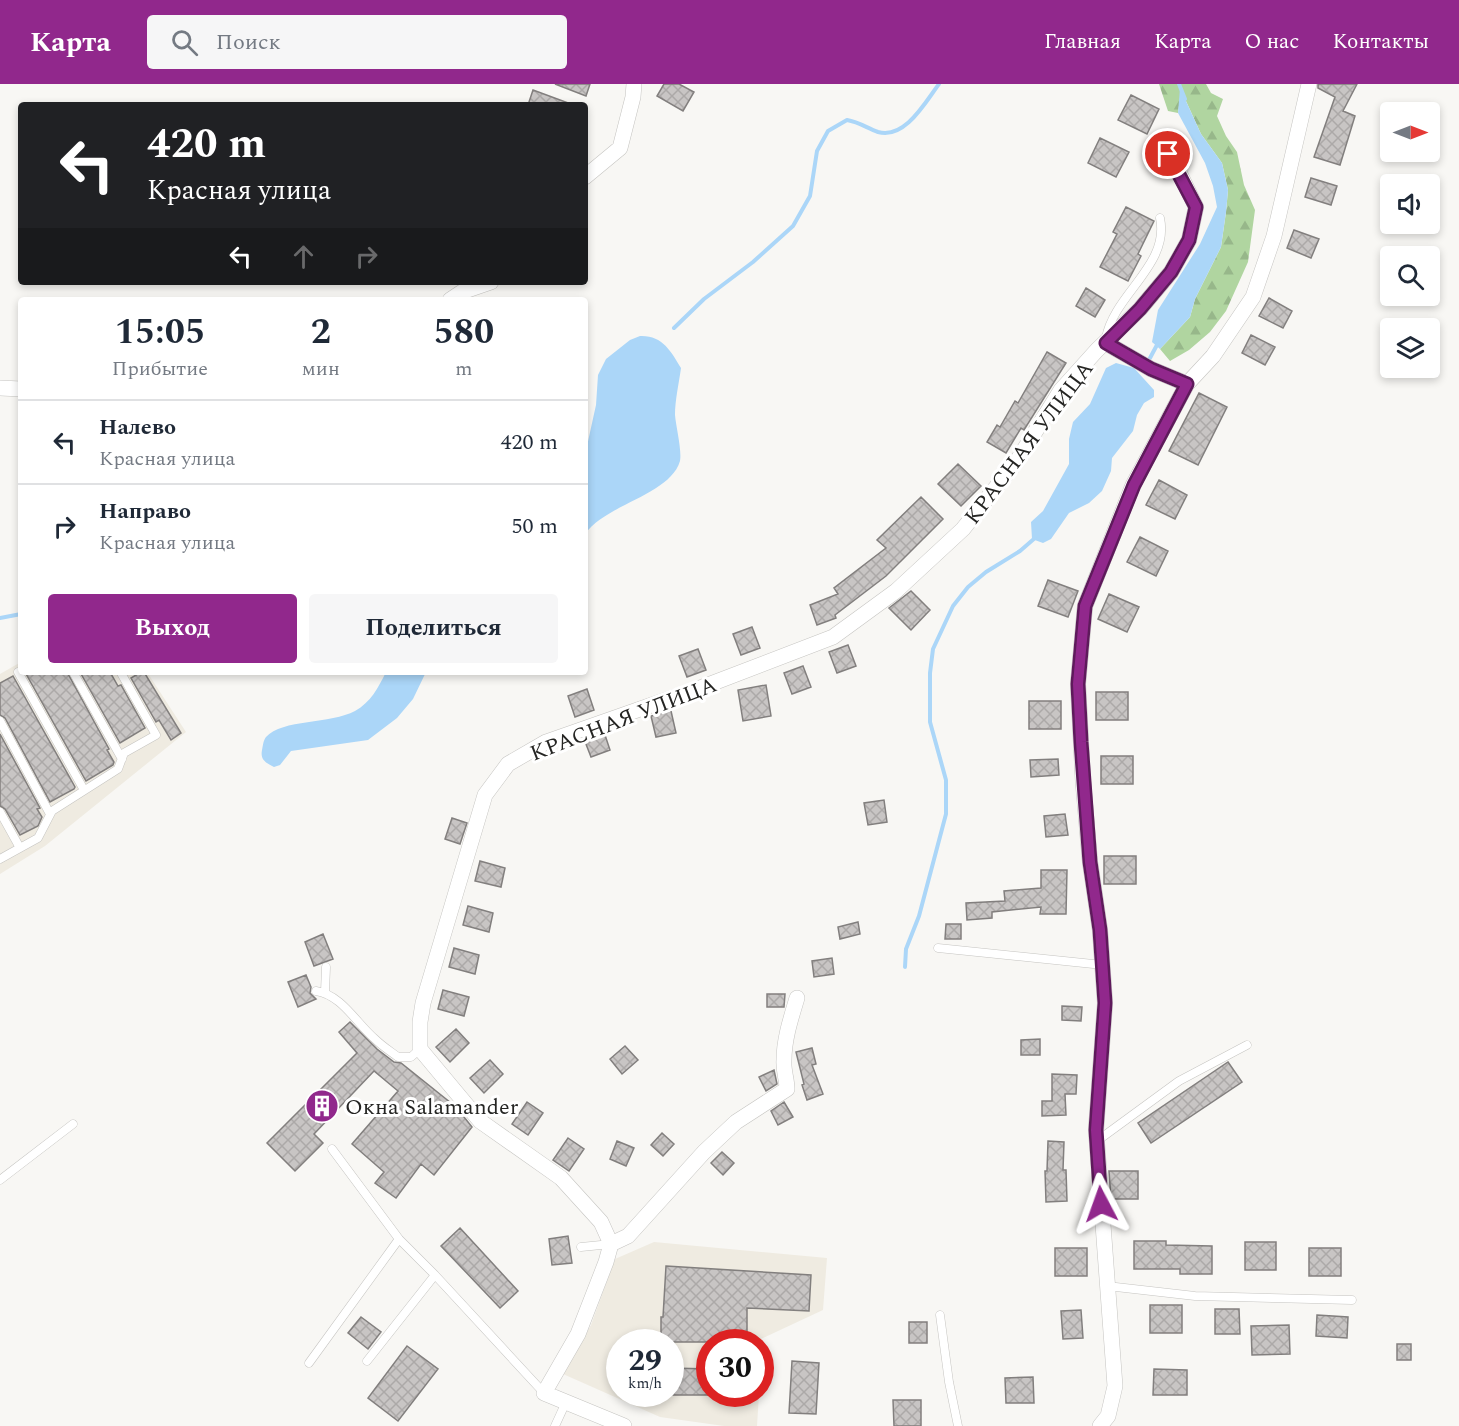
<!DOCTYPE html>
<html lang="ru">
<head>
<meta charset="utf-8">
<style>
  body { margin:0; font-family:Spectral,serif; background:#f6f6f7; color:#1f2937; height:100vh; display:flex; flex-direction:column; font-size:22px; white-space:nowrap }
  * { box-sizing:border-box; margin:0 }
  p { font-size:20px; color:#747a83 }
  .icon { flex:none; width:33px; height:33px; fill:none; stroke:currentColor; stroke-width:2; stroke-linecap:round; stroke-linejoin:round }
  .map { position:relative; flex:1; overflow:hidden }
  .side { position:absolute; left:18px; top:213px; width:570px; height:378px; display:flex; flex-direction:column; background:#fff; border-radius:6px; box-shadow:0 3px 9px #0003 }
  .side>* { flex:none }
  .hud { position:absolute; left:18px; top:18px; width:570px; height:183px; border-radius:6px; box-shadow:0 3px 9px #0003; background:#202124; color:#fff; overflow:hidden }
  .needle { width:39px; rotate:90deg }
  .buttons { position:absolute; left:1380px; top:18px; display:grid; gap:12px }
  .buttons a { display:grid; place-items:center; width:60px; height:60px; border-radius:6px; background:#fff; box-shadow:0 3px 9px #0003; font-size:30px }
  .speed { position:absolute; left:606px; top:1245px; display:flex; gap:12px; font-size:30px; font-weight:700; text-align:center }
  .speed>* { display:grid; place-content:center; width:78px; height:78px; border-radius:50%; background:#fff; box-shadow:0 3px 9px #0003; line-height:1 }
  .speed small { font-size:15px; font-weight:400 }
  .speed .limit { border:9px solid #d22; background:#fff; color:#111 }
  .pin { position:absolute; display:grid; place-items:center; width:51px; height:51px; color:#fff; margin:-26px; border:3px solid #fff; border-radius:50%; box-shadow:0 2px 6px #0007 }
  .me { position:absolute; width:66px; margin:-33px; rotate:356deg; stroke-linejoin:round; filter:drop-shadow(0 0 4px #0008) }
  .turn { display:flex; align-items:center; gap:21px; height:126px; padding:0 30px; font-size:27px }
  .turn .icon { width:78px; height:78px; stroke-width:2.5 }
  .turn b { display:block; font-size:42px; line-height:51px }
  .lanes { display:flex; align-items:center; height:57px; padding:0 30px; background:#0003; justify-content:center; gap:30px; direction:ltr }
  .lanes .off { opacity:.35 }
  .eta { display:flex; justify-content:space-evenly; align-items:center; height:102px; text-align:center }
  .eta b { font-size:36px; font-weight:700; line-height:42px }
  .primary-button { display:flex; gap:12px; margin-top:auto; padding:12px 30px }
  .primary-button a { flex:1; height:69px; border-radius:6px; background:#91288c; color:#fff; font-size:24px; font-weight:700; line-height:69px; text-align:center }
  .primary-button a+a { background:#f6f6f7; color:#1f2937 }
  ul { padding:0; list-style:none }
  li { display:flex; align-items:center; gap:18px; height:84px; padding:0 30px; border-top:2px solid #e0e1e3 }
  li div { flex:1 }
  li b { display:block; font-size:22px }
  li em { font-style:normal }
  header { display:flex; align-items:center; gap:36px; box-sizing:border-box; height:84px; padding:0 30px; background:#91288c; color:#fff }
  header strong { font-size:28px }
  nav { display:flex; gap:33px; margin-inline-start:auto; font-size:21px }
  .search { width:420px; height:54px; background:#f6f6f7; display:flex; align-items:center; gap:15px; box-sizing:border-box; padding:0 21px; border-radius:6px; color:#747a83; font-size:22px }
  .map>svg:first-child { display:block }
  .built { fill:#efebe1; fill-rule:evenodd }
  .forest { fill:url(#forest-firs) }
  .water { fill:#abd6f8 }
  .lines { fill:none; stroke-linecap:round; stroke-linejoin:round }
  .stream { stroke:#abd6f8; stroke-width:4 }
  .building { fill:url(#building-cross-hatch); stroke:#827f7e; stroke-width:1.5 }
  .lane-casing { stroke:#c5c4c1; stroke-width:9 }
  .street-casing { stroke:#c5c4c1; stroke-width:16 }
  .lane { stroke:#fff; stroke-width:8 }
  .street { stroke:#fff; stroke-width:15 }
  .route-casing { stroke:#5e1a5b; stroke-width:15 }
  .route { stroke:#91288c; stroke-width:10 }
  .labels { text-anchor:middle; stroke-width:6; stroke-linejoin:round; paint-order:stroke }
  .street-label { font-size:22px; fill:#252523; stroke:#fff }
  .poi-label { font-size:22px; fill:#252523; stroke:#fff; text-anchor:start }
</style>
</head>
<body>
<header>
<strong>Карта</strong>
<div class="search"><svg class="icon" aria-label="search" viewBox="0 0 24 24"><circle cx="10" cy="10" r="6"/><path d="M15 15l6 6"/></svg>Поиск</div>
<nav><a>Главная</a><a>Карта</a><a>О нас</a><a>Контакты</a></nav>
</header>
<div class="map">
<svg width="1459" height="1342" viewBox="0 0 1459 1342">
  <defs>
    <pattern id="forest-firs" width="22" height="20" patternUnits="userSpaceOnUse" patternTransform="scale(1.5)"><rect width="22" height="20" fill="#b0d5a0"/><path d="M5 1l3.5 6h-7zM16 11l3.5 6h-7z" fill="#97b78a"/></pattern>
    <pattern id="building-cross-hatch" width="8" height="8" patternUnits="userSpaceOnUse" patternTransform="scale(1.5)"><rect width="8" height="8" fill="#c8c5c4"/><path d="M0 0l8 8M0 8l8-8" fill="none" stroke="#aca9a8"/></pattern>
  </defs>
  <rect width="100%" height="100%" fill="#f8f7f4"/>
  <path class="built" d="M 21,578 L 21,588 L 147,588 L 186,648 L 45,762 L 0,790 L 0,590 Z
    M 654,1158 L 827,1174 L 823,1226 L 761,1255 L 761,1271 L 760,1258 L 710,1258 L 710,1310 L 759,1310 L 757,1342 L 724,1342 L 660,1333 L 563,1290 L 591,1241 L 615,1175 ZM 620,1258 L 670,1258 L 670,1310 L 620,1310 Z"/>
  <path class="forest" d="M 1159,0 L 1206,0 L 1211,9 L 1223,15 L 1217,32 L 1226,52 L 1237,68 L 1244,101 L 1255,126 L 1248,178 L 1226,227 L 1210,248 L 1189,266 L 1170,277 L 1160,265 L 1190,233 L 1195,215 L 1221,163 L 1226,128 L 1228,106 L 1222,79 L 1201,50 L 1181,6 L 1178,29 L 1168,27 Z"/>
  <path class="water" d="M 1180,4 L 1201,50 L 1222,79 L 1228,106 L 1226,128 L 1221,163 L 1195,215 L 1190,233 L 1160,265 L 1152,258 L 1158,226 L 1200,160 L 1217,123 L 1213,102 L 1205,79 L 1178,29 Z
    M 640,252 C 662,251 671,267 681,284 C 679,299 675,316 675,331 C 676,343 682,366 680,377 C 670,411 606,420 585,450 L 585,371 L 596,321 L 598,291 L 606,275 L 630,256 Z
    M 1116,279 L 1134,284 L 1154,306 L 1154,313 L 1144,319 L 1137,331 L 1133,347 L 1112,374 L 1111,387 L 1102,407 L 1089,419 L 1069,429 L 1051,455 L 1043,459 L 1032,455 L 1031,438 L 1043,427 L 1069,380 L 1069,355 L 1073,338 L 1090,320 L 1106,284 Z
    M 386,588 L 426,588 L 413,615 L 397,634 L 368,656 L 291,667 L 280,681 L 274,683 C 266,679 260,676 262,666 C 263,662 263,657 266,653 C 282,635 331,640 355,627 C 371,618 378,604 386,588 Z"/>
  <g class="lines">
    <path class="stream" d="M 1179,0 L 1185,15
      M 674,244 L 704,215 L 753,178 L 793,142 L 810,112 L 817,67 L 828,47 L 847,36 C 859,38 867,44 878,48 C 905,56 926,17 939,0
      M 1150,274 L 1158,259
      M 0,534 L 21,530
      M 905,883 L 906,865 L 919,832 L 946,730 L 946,696 L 930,638 L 930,589 L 933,565 L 953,522 L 968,503 L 986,488 L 1020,467 L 1035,454"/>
  </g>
  <path class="building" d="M 555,0 L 590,0 L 586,12 Z
    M 664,0 L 679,0 L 694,8 L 683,27 L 657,12 Z
    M 1318,0 L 1357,0 L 1343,27 L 1355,32 L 1340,81 L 1314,73 L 1335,13 L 1318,4 Z
    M 533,6 L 571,20 L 571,21 L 528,21 Z
    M 1131,11 L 1159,25 L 1147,50 L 1118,36 Z
    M 1100,54 L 1129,68 L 1116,93 L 1088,79 Z
    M 1311,94 L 1337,102 L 1331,121 L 1305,113 Z
    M 1126,123 L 1154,137 L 1138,170 L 1141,172 L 1128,197 L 1100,183 L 1117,150 L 1113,148 Z
    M 1294,146 L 1319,155 L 1311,174 L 1287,164 Z
    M 1086,204 L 1105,216 L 1095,233 L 1076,222 Z
    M 1269,214 L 1292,227 L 1283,244 L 1259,232 Z
    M 1251,251 L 1275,263 L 1265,281 L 1242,269 Z
    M 1047,268 L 1066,279 L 1024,346 L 1021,344 L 1006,369 L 987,358 L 997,341 L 1000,343 L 1015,317 L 1018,319 Z
    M 1199,309 L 1227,323 L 1198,381 L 1169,367 Z
    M 958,380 L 981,402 L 961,422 L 938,400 Z
    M 1159,396 L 1187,411 L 1175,435 L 1146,421 Z
    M 921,413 L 943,435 L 886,492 L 835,531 L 836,534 L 817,541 L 810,521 L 838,510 L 834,504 L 886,464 L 877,456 Z
    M 1140,453 L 1168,467 L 1156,492 L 1127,478 Z
    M 1048,496 L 1078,507 L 1068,533 L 1038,522 Z
    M 911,507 L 930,526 L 911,546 L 889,524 Z
    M 1109,510 L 1139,523 L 1127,548 L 1098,535 Z
    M 752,543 L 760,564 L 741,571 L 733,550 Z
    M 848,561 L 856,582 L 837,589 L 829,568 Z
    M 698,565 L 706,586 L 687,593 L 679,572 Z
    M 803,582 L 811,603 L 792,610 L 784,589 Z
    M 25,588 L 67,588 L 109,665 L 107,666 L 114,678 L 113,681 L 86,697 Z
    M 80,588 L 110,588 L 118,602 L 121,601 L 145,644 L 120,659 Z
    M 141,588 L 144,588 L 181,649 L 171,656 L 159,636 L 156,638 L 131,594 Z
    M 13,592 L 75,703 L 74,705 L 50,718 L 5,634 L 0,631 L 0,599 Z
    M 766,601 L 771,632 L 743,637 L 738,606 Z
    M 587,605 L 594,626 L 575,633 L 568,612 Z
    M 1096,608 L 1128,608 L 1128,636 L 1096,636 Z
    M 1029,617 L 1061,617 L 1061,645 L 1029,645 Z
    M 671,627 L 676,649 L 656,653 L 651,632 Z
    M 604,648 L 610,666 L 591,673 L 584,655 Z
    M 0,650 L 40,724 L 37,725 L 42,733 L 38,742 L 20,751 L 5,725 L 0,722 Z
    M 1101,672 L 1133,672 L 1133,700 L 1101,700 Z
    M 1058,675 L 1059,691 L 1031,693 L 1030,676 Z
    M 884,716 L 887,738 L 868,741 L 864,719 Z
    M 1065,730 L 1068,751 L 1046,753 L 1044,732 Z
    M 452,734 L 467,739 L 460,760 L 445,755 Z
    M 1104,772 L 1136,772 L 1136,800 L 1104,800 Z
    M 480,777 L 505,784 L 501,803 L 475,797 Z
    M 1041,786 L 1067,786 L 1066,830 L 1040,830 L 1041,823 L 992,828 L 992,834 L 967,836 L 966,819 L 1005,817 L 1004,807 L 1041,804 Z
    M 468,822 L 493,829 L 489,848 L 463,841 Z
    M 858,838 L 860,850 L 840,855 L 838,843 Z
    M 946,840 L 961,840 L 961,855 L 945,855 Z
    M 323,850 L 333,875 L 314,882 L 305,858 Z
    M 454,864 L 479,871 L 475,890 L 449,883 Z
    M 832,874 L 834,890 L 814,893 L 812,877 Z
    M 306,891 L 311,903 L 310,909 L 316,915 L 298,923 L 288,898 Z
    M 443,906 L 469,913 L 464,932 L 438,925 Z
    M 767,910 L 785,910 L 784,923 L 767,923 Z
    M 1062,922 L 1082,923 L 1081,937 L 1062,936 Z
    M 350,938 L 377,965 L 394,978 L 401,979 L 456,1023 L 472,1043 L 434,1091 L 421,1080 L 396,1114 L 375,1099 L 384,1088 L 352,1060 L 398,1007 L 374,987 L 314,1050 L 323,1059 L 295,1087 L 267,1059 L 357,969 L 339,948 Z
    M 456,945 L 469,959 L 450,978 L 436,963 Z
    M 1040,955 L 1040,971 L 1021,971 L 1021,956 Z
    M 625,962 L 638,976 L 622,990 L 610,975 Z
    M 812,964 L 816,980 L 812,981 L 823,1010 L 807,1016 L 802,1001 L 804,1000 L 796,968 Z
    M 490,976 L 503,990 L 484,1009 L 470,994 Z
    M 1228,978 L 1242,998 L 1151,1059 L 1138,1039 Z
    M 774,986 L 777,1000 L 766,1007 L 759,993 Z
    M 1052,990 L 1077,991 L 1076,1010 L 1065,1010 L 1066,1031 L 1042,1032 L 1042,1017 L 1052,1017 Z
    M 527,1018 L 543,1029 L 528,1051 L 512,1040 Z
    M 784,1018 L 793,1033 L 778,1041 L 771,1027 Z
    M 662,1049 L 674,1060 L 663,1072 L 651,1061 Z
    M 568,1054 L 584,1065 L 569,1087 L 553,1076 Z
    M 617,1057 L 634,1064 L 626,1082 L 610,1075 Z
    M 1048,1057 L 1064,1058 L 1063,1086 L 1066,1086 L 1067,1117 L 1046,1118 L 1045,1087 L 1047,1087 Z
    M 722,1068 L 734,1079 L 723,1091 L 711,1079 Z
    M 1109,1087 L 1138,1087 L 1138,1115 L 1111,1115 Z
    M 460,1144 L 518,1207 L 500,1224 L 441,1162 Z
    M 568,1152 L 572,1179 L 552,1181 L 549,1155 Z
    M 1134,1157 L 1166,1157 L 1166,1161 L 1212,1162 L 1212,1190 L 1180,1190 L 1180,1185 L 1134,1185 Z
    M 1245,1158 L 1276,1158 L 1276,1186 L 1245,1186 Z
    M 1055,1164 L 1087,1164 L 1087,1192 L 1055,1192 Z
    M 1309,1164 L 1341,1164 L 1341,1192 L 1309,1192 Z
    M 666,1182 L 811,1191 L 809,1227 L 747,1224 L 747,1258 L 661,1258 L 661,1233 L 663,1233 Z
    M 1150,1221 L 1182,1221 L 1182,1249 L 1150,1249 Z
    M 1215,1225 L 1239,1225 L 1240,1250 L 1215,1250 Z
    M 1081,1226 L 1083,1254 L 1063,1255 L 1061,1227 Z
    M 1317,1231 L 1348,1233 L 1347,1254 L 1316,1252 Z
    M 361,1233 L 381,1248 L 368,1265 L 348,1249 Z
    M 909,1238 L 927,1238 L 927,1259 L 909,1259 Z
    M 1289,1241 L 1290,1270 L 1252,1271 L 1251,1242 Z
    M 1397,1260 L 1411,1260 L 1411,1276 L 1397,1276 Z
    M 407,1262 L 438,1285 L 398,1337 L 368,1314 Z
    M 792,1277 L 819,1279 L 816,1330 L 789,1329 Z
    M 670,1284 L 710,1285 L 710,1311 L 670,1311 Z
    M 1154,1285 L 1187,1286 L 1187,1311 L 1153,1311 Z
    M 1033,1293 L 1034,1319 L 1006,1319 L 1005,1294 Z
    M 893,1316 L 921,1316 L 921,1342 L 894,1342 Z"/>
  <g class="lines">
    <defs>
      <path id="lane" d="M 1106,254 C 1114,210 1170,181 1160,134
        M 18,588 L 84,706
        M 73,588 L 122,675
        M 0,637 L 50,730
        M 0,728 L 20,764
        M 0,775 L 38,754 L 52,727 L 118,685 L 124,669 L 156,651 L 121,589
        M 938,864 L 1103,881
        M 316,907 C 342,911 356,939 375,955 C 382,962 390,967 398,973 L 411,973 L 420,965
        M 325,908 L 326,883
        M 1097,1057 L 1179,997 L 1247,961
        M 332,1065 L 399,1155 L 435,1191 L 544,1309
        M 0,1096 L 73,1040
        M 581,1163 L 611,1160
        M 1107,1202 L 1195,1212 L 1352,1216
        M 940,1231 L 949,1298 L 958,1342
        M 367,1277 L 435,1191
        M 309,1279 L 399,1155
        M 555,1342 L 566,1318"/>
      <path id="street" d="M 585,93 L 620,64 L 633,13 L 634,0
        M 450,216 L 462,208 L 491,198
        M 1106,259 L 1151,285 L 1187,300
        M 0,304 L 21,305
        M 611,1160 L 628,1152 L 704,1068 L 736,1038 L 787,1005 C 787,995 783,986 784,976 C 784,955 791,934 797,914
        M 624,1342 L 544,1309 L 578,1250 L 606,1178 L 611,1160 L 601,1138 L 561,1094 L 480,1037 L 420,965 L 420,938 L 423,919 L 485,711 L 508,680 L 546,658 L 700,604 L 833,553 L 896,507 L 963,445 L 1017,377 L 1061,306 L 1097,266 L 1140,225 L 1171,188 L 1189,156 L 1196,123 L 1177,84 L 1159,56
        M 1100,1342 L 1108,1332 L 1115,1302 L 1096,1046 L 1105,919 L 1100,846 L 1090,778 L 1083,697 L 1078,600 L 1085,522 L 1133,401 L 1187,300 L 1213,272 L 1253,213 L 1274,152 L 1309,0"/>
    </defs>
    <use href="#lane" class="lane-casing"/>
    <use href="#street" class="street-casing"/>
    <use href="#lane" class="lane"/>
    <use href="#street" class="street"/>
  </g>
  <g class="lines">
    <defs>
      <path id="route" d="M 1101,1120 L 1096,1046 L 1105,919 L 1100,846 L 1090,778 L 1081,658 L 1078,600 L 1085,522 L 1134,401 L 1187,300 L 1151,285 L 1106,259 L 1140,225 L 1171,188 L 1189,156 L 1196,123 L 1168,70"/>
    </defs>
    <use href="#route" class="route-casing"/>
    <use href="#route" class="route"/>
  </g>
  <defs>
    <symbol id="building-disc" viewBox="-11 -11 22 22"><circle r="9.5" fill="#91288c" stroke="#fff"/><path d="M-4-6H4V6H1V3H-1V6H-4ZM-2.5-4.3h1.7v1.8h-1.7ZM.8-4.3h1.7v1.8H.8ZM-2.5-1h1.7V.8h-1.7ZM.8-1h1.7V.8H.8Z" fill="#fff"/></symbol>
  </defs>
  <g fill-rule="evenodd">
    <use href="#building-disc" x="303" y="1003" width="38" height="38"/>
  </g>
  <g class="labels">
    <g class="street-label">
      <text transform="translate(1028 358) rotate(-53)" y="8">КРАСНАЯ УЛИЦА</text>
      <text transform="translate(623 634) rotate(-21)" y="8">КРАСНАЯ УЛИЦА</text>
    </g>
    <g class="poi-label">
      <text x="345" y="1030">Окна Salamander</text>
    </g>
  </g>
</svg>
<div class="buttons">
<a><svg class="needle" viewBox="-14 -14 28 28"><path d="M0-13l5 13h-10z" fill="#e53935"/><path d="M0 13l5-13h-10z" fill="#747a83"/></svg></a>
<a><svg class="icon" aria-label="sound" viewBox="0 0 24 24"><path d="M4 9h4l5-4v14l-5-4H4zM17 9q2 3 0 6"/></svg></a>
<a><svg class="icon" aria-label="search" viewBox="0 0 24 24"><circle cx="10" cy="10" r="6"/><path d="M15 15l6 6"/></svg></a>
<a><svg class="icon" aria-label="layers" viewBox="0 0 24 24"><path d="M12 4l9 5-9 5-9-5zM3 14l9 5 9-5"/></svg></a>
</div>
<div class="speed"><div>29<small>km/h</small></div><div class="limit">30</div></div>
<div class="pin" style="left:1168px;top:70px;background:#d93025"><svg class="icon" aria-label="arrive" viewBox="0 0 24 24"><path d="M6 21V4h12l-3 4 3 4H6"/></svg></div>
<svg class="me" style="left:1101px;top:1120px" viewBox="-20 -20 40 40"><path d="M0-17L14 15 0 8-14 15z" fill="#91288c" stroke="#fff" stroke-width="4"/></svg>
<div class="hud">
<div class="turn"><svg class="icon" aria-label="left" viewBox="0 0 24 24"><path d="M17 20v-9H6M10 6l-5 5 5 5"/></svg><div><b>420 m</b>Красная улица</div></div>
<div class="lanes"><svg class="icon" aria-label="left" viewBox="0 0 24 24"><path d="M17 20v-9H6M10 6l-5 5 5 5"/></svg><svg class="icon off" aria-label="ahead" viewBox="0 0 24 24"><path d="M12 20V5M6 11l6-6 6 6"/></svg><svg class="icon off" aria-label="right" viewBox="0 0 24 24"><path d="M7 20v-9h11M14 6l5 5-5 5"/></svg></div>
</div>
<section class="side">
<div class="eta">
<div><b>15:05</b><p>Прибытие</p></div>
<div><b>2</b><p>мин</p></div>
<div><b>580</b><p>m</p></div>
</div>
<ul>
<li><svg class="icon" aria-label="left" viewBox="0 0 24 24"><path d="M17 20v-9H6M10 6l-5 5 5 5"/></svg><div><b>Налево</b><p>Красная улица</p></div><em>420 m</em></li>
<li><svg class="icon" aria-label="right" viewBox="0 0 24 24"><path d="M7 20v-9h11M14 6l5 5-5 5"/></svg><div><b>Направо</b><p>Красная улица</p></div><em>50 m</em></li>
</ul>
<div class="primary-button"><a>Выход</a><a>Поделиться</a></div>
</section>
</div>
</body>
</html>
